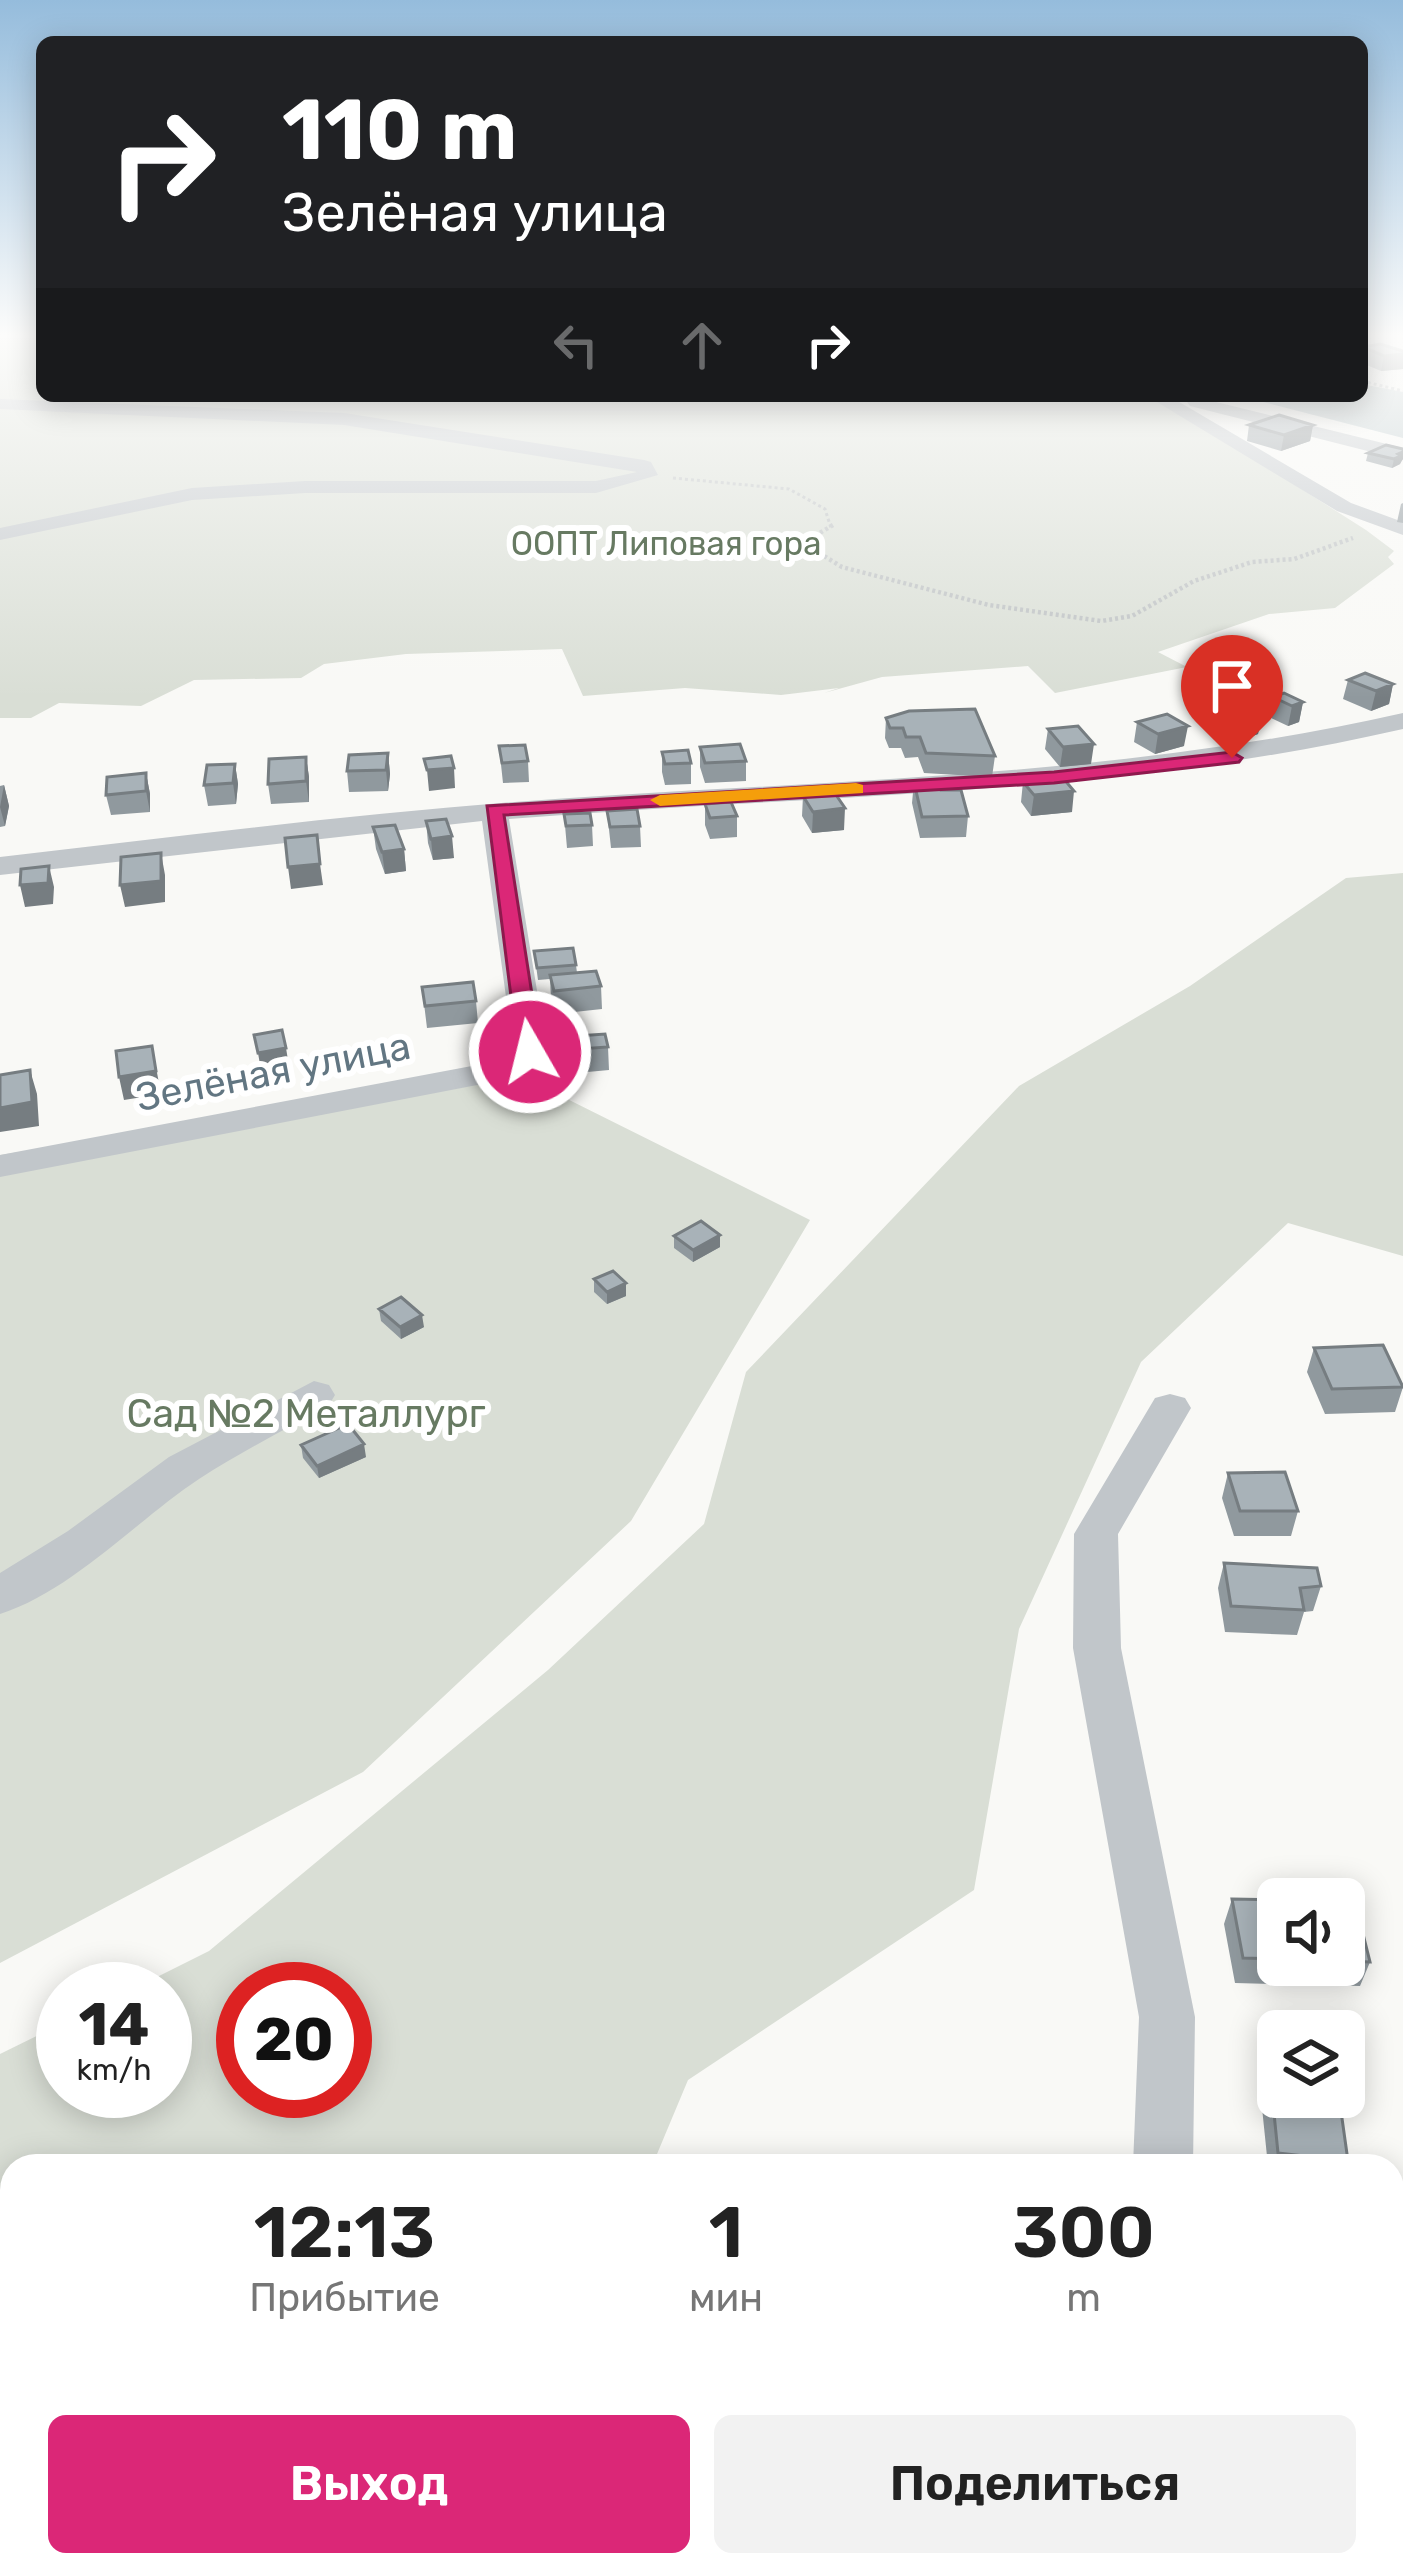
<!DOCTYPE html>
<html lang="ru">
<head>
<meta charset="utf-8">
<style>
  body { margin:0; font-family:Rubik,sans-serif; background:#f2f2f2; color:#222; height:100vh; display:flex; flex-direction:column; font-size:45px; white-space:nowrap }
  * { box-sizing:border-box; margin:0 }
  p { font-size:39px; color:#767676 }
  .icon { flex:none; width:66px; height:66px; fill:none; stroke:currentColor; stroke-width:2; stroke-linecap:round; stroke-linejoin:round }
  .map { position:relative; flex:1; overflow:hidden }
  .side { position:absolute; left:0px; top:2154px; width:1404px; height:423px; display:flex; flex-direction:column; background:#fff; border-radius:36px 36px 0 0; box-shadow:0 6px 30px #0003 }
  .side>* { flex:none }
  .hud { position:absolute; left:36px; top:36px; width:1332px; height:366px; border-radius:18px; box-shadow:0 6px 30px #0003; background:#202124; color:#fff; overflow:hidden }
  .fabs { position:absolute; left:1257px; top:1878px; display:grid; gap:24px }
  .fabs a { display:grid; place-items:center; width:108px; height:108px; border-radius:18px; background:#fff; box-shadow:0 6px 30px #0003; font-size:60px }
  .speed { position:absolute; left:36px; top:1962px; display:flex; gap:24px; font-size:60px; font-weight:700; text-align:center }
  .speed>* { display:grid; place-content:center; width:156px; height:156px; border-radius:50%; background:#fff; box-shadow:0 6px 30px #0003; line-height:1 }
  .speed small { font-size:30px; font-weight:400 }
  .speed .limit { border:18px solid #d22; background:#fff; color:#111 }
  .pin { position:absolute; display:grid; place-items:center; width:102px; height:102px; color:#fff; margin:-123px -51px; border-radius:50% 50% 50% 0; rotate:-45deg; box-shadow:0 0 12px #0007 }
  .pin .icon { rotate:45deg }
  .me { position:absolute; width:132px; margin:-66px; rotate:352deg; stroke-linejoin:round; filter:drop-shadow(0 0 9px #0008) }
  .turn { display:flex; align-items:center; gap:42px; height:252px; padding:0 48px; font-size:54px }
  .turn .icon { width:156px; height:156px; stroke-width:2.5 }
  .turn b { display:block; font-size:84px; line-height:102px }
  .lanes { display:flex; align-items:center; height:114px; padding:0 48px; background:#0003; justify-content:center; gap:60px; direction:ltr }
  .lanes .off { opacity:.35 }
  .eta { display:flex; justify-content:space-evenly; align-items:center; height:204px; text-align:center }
  .eta b { font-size:72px; font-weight:600; line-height:84px }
  .button { display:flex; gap:24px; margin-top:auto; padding:24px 48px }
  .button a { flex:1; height:138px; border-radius:18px; background:#db2777; color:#fff; font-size:48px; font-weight:600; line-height:138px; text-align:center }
  .button a+a { background:#f2f2f2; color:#222 }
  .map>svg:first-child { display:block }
  .green { fill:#d9ded5; fill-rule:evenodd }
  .water { fill:#b9c7ca }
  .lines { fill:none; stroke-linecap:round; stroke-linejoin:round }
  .path-far1 { stroke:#bbbfc1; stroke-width:3; stroke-dasharray:3 3; stroke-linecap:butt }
  .path { stroke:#bbbfc1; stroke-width:4.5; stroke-dasharray:3 3; stroke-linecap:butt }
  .minor { fill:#c1c6ca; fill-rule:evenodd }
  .wall { fill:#90999e }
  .shaded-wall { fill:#767d81 }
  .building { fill:#a8b2b8; stroke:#767d81; stroke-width:3 }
  .route { fill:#db2777; stroke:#8e194d; stroke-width:3 }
  .slow { fill:#f59e0b }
  .labels { text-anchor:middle; stroke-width:12; stroke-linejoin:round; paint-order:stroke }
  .far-park-label { font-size:33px; fill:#677a62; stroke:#fff }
  .street-label { font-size:39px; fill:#627682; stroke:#fff }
  .park-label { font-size:39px; fill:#677a62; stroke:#fff }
</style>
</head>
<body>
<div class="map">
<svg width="1403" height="2575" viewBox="0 0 1403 2575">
  <rect width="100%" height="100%" fill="#f9f9f6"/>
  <path class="green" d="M 0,337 L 42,337 L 42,396 L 1155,396 L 1366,530 L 1394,551 L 1388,557 L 1394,564 L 1335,608 L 1269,614 L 1158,652 L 1187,667 L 1055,693 L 1028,666 L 882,677 L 824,693 L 839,688 L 781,695 L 685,688 L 583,696 L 562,649 L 406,654 L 324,664 L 301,678 L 194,680 L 141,706 L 59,703 L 31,718 L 0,718 Z
    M 1403,873 L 1403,1256 L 1288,1223 L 1141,1362 L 1019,1629 L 974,1890 L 688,2080 L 652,2166 L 12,2166 L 12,2396 L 0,2367 L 0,2054 L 63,2023 L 63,2091 L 165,2091 L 165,1989 L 133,1989 L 209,1951 L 548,1670 L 704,1524 L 746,1372 L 1019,1086 L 1190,986 L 1346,878 ZM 243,1989 L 345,1989 L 345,2091 L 243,2091 Z
    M 517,1074 L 810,1220 L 631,1521 L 363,1772 L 0,1963 L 0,1155 Z
    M 84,2565 L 397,2565 L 381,2575 L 88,2575 Z"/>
  <path class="water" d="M 1362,384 L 1403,392 L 1403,438 L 1240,396 L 1362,396 Z"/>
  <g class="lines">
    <path class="path-far1" d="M 1362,381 L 1403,391
      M 673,478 L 789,489 L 825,509 L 831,528"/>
    <path class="path" d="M 833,525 L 803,543 L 842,567 L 989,605 L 1101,621 L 1132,616 L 1194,581 L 1252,562 L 1294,559 L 1353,538"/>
    <path class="minor" d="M 1147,396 L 1169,396 L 1351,503 L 1403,522 L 1403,535 L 1337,511 Z
      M 1196,397 L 1403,448 L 1403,460 L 1190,406 L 1187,402 Z
      M 0,399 L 344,413 L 644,460 L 651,462 L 658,475 L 596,493 L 305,493 L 192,500 L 0,540 L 0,528 L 192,488 L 305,481 L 596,481 L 637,472 L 344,425 L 0,409 Z
      M 1403,713 L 1403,729 C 1102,798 814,794 509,819 L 547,1052 L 515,1077 L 503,1080 L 0,1177 L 0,1155 L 493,1062 L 513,1048 L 482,821 L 0,875 L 0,857 C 205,833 410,807 616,795 C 881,779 1143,772 1403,713 Z
      M 314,1381 L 329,1385 L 335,1395 L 329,1405 C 286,1429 241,1452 199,1479 C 137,1520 72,1591 0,1614 L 0,1573 L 68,1531 L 169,1457 Z
      M 1170,1394 L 1185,1398 L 1191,1408 L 1118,1534 L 1121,1648 L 1195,2017 L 1193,2166 L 1133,2166 L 1139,2017 L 1073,1648 L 1074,1534 L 1155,1398 Z
      M 1170,2565 L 1240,2565 L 1242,2575 L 1172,2575 Z"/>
  </g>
  <path class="wall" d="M 1363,347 L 1403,351 L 1403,369 L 1381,371 L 1362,363 Z
    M 1249,425 L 1313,425 L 1310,441 L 1281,451 L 1247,441 Z
    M 1368,453 L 1401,460 L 1400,464 L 1392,468 L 1366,461 Z
    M 1403,503 L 1403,523 L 1397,522 L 1401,504 Z
    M 1348,680 L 1393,684 L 1389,704 L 1371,711 L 1343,699 Z
    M 1273,697 L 1303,702 L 1299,722 L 1288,726 L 1269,717 Z
    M 1224,712 L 1262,714 L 1258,734 L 1239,741 L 1220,732 Z
    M 886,718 L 995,756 L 992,777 L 924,773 L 918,757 L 905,758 L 901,748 L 889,748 L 885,738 Z
    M 1137,722 L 1184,746 L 1155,754 L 1134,742 Z
    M 1048,729 L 1091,764 L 1060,767 L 1045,749 Z
    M 499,746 L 528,761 L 529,782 L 503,783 Z
    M 700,747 L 746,761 L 746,781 L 705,783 L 700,767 Z
    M 662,752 L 691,763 L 691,784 L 665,785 L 662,772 Z
    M 388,753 L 390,774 L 388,791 L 349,792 L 347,771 Z
    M 306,757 L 309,777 L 309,802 L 271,804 L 268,784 Z
    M 235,764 L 238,784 L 236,804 L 208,806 L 204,785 Z
    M 146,773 L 150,794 L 150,812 L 111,815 L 106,795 Z
    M 914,782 L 941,790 L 968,816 L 966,837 L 920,838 L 912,803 Z
    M 1023,782 L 1072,812 L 1031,816 L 1021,802 Z
    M 4,785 L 9,806 L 5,826 L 0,827 L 0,786 Z
    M 803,796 L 844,830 L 812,833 L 802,816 Z
    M 705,804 L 737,816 L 737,837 L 710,839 L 705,825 Z
    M 607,811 L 640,826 L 641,847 L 611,848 Z
    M 564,814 L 592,825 L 593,846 L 567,848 Z
    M 426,821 L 454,858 L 433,860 L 428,843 Z
    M 373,827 L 404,849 L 406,871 L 385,874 L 376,849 Z
    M 534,951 L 576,965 L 577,973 L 601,986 L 602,1009 L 556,1014 L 551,998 L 550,979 L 538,980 Z
    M 422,987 L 476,1001 L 478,1023 L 427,1028 Z
    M 563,1037 L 608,1047 L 609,1070 L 566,1074 Z
    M 674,1236 L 720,1247 L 693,1262 L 674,1248 Z
    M 594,1279 L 626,1296 L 607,1304 L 594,1292 Z
    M 379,1309 L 424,1327 L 401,1339 L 381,1321 Z
    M 1314,1348 L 1403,1387 L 1395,1412 L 1325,1414 L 1307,1372 Z
    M 301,1445 L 366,1457 L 319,1478 L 303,1458 Z
    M 1228,1473 L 1298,1511 L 1291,1536 L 1234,1536 L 1222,1498 Z
    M 1224,1563 L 1321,1586 L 1313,1611 L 1304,1612 L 1297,1635 L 1225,1632 L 1218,1588 Z
    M 1232,1899 L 1278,1900 L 1278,1965 L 1344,1965 L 1344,1902 L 1370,1962 L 1360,1986 L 1235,1983 L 1224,1924 Z
    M 1270,2074 L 1348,2161 L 1345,2166 L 1268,2166 L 1261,2098 Z
    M 1392,2271 L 1403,2272 L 1403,2410 L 1392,2410 Z
    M 1392,2490 L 1403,2490 L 1403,2569 L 1301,2566 L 1392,2565 Z"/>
  <path class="shaded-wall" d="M 1403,354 L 1403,369 L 1381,371 L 1384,356 Z
    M 1313,425 L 1310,441 L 1281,451 L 1284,435 Z
    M 1403,452 L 1403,459 L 1400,464 L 1392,468 L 1394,459 L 1398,454 Z
    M 1393,684 L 1389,704 L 1371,711 L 1376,691 Z
    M 1303,702 L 1299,722 L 1288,726 L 1292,706 Z
    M 1262,714 L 1258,734 L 1239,741 L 1243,721 Z
    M 1188,726 L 1184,746 L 1155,754 L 1158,734 Z
    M 1094,744 L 1091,764 L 1060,767 L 1063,747 Z
    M 388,753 L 390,774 L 388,791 L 386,770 Z
    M 306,757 L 309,777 L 309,802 L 306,781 Z
    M 235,764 L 238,784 L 236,804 L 233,783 Z
    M 454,768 L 455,788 L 429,791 L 427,770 Z
    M 146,773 L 150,794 L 150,812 L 146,791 Z
    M 4,785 L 9,806 L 5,826 L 0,807 Z
    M 1074,791 L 1072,812 L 1031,816 L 1034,795 Z
    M 845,808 L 844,830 L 812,833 L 813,812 Z
    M 452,836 L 454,858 L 433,860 L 431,839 Z
    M 404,849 L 406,871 L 385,874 L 382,852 Z
    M 161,853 L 165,875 L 165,902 L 125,907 L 120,885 Z
    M 320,864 L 323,885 L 291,889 L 288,867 Z
    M 49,866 L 54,887 L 53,904 L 25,907 L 20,885 Z
    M 152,1046 L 161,1094 L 124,1100 L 119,1077 Z
    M 286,1048 L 290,1072 L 262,1076 L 258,1053 Z
    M 30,1070 L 37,1094 L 39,1126 L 0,1132 L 0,1108 Z
    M 720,1235 L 720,1247 L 693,1262 L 693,1250 Z
    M 626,1283 L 626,1296 L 607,1304 L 607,1292 Z
    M 422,1315 L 424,1327 L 401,1339 L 400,1327 Z
    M 364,1444 L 366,1457 L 319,1478 L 317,1466 Z"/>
  <path class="building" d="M 1380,344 L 1403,351 L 1403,354 L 1384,356 L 1363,347 Z
    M 1279,415 L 1313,425 L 1284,435 L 1249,425 Z
    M 1386,445 L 1403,449 L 1403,452 L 1398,454 L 1401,456 L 1394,459 L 1368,453 Z
    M 1365,673 L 1393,684 L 1376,691 L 1348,680 Z
    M 1284,693 L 1303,702 L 1292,706 L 1273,697 Z
    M 1243,705 L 1262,714 L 1243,721 L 1224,712 Z
    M 975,709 L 995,756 L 926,753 L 920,737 L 906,737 L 903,728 L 890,728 L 886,718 L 909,711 Z
    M 1167,714 L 1188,726 L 1158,734 L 1137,722 Z
    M 1078,726 L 1094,744 L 1063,747 L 1048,729 Z
    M 740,744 L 746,761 L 705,763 L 700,747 Z
    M 525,745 L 528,761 L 502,763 L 499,746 Z
    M 688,750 L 691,763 L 665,764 L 662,752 Z
    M 388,753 L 386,770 L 347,771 L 349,755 Z
    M 451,756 L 454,768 L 427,770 L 424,759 Z
    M 306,757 L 306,781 L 268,784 L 269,759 Z
    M 235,764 L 233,783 L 204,785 L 207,765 Z
    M 146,773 L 146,791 L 106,795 L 107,777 Z
    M 1063,778 L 1074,791 L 1034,795 L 1023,782 Z
    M 914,782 L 939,782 L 941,790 L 961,790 L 968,816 L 922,817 Z
    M 834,792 L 845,808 L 813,812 L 803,796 Z
    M 731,802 L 737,816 L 710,818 L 705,804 Z
    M 637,809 L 640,826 L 610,827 L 607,811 Z
    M 590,813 L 592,825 L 566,826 L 564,814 Z
    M 446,819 L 452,836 L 431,839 L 426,821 Z
    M 395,825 L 404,849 L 382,852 L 373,827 Z
    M 317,835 L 320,864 L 288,867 L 285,838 Z
    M 161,853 L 161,881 L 120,885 L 121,857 Z
    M 49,866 L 48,883 L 20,885 L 21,869 Z
    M 573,948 L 576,965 L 537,968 L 534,951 Z
    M 596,971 L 601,986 L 554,991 L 550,975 Z
    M 473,982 L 476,1001 L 425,1006 L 422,987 Z
    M 282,1030 L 286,1048 L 258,1053 L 254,1035 Z
    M 605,1034 L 608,1047 L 565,1050 L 563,1037 Z
    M 152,1046 L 156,1071 L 119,1077 L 116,1051 Z
    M 30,1070 L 32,1102 L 0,1108 L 0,1075 Z
    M 701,1221 L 720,1235 L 693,1250 L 674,1236 Z
    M 613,1271 L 626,1283 L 607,1292 L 594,1279 Z
    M 401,1297 L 422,1315 L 400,1327 L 379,1309 Z
    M 1383,1345 L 1403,1387 L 1332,1389 L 1314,1348 Z
    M 348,1424 L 364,1444 L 317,1466 L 301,1445 Z
    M 1285,1472 L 1298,1511 L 1240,1511 L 1228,1473 Z
    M 1224,1563 L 1317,1568 L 1321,1586 L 1300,1588 L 1304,1610 L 1231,1606 Z
    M 1232,1899 L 1278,1900 L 1278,1959 L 1243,1958 Z
    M 1344,1902 L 1355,1902 L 1370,1962 L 1344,1961 Z
    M 1270,2074 L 1278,2075 L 1278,2097 L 1339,2097 L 1348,2161 L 1278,2153 Z
    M 1392,2271 L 1403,2272 L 1403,2389 L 1392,2388 Z
    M 1392,2490 L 1403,2490 L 1403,2559 L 1392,2559 Z"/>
  <linearGradient id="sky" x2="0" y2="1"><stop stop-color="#95bcdc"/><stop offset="0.48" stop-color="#fcfcfb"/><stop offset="1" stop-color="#fcfcfb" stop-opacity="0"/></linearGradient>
  <rect width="1403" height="698" fill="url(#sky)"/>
  <path class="route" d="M 1232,752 L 1242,758 L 1239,762 L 1054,783 L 504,815 L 541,1052 L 530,1059 L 518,1052 L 487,806 L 1054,772 Z"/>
  <path class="slow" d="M 856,783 L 863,785 L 863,793 L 660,806 L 650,800 L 660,795 Z"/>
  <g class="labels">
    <g class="far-park-label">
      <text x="666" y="555">ООПТ Липовая гора</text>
    </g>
    <g class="street-label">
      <text transform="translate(273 1071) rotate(-11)" y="14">Зелёная улица</text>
    </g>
    <g class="park-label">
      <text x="306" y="1427">Сад №2 Металлург</text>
    </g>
  </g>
</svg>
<div class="fabs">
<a><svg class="icon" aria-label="sound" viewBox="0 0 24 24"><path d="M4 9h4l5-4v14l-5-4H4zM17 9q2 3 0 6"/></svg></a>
<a><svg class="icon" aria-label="layers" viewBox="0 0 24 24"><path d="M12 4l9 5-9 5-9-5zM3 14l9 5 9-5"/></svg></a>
</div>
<div class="speed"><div>14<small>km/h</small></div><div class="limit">20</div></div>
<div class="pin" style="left:1232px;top:758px;background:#d93025"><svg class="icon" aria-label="arrive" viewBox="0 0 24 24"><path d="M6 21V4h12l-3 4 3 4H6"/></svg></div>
<svg class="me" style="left:530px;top:1052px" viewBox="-20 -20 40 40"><circle r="17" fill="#db2777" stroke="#fff" stroke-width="3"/><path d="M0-11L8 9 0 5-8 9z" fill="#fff"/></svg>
<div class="hud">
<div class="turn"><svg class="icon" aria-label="right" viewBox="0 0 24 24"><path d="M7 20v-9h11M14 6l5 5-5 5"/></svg><div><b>110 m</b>Зелёная улица</div></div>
<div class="lanes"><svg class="icon off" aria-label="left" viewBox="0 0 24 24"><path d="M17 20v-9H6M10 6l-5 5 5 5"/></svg><svg class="icon off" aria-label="ahead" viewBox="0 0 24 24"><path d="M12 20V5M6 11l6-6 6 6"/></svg><svg class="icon" aria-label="right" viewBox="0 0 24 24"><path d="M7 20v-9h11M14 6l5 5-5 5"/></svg></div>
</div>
<section class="side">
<div class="eta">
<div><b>12:13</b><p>Прибытие</p></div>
<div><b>1</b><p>мин</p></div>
<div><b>300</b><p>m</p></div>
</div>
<div class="button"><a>Выход</a><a>Поделиться</a></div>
</section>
</div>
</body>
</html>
